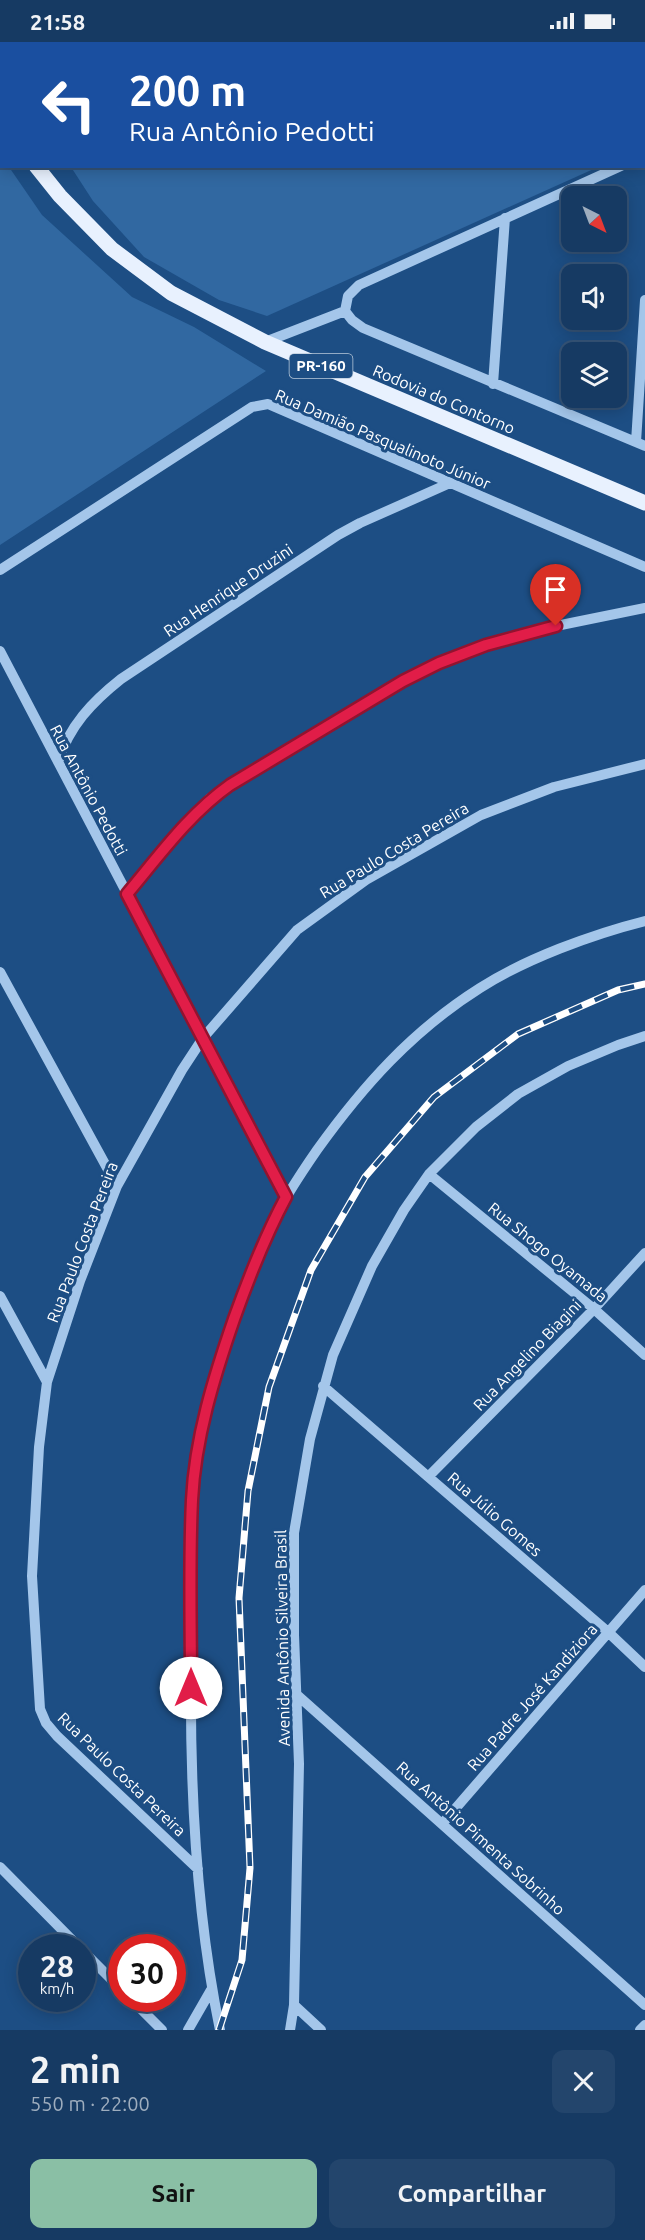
<!DOCTYPE html>
<html lang="pt">
<head>
<meta charset="utf-8">
<style>
  body { margin:0; font-family:Ubuntu,sans-serif; background:#23456c; color:#f1f3f6; height:100vh; display:flex; flex-direction:column; font-size:22px; white-space:nowrap }
  * { box-sizing:border-box; margin:0 }
  p { font-size:20px; color:#9eadbe }
  .icon { flex:none; width:33px; height:33px; fill:none; stroke:currentColor; stroke-width:2; stroke-linecap:round; stroke-linejoin:round }
  .map { position:relative; height:1988px; overflow:hidden }
  .side { display:flex; flex-direction:column; background:#163a63; flex:1 }
  .side>* { flex:none }
  .guide { position:absolute; left:0px; top:0px; width:645px; height:126px; box-shadow:0 3px 15px #0003,0 0 0 2px #355478; background:#1a4fa0; color:#fff; overflow:hidden }
  .needle { width:39px; rotate:138deg }
  .controls { position:absolute; left:561px; top:144px; display:grid; gap:12px }
  .controls a { display:grid; place-items:center; width:66px; height:66px; border-radius:12px; background:#163a63; box-shadow:0 3px 15px #0003,0 0 0 2px #355478; font-size:30px }
  .speed { position:absolute; left:18px; top:1892px; display:flex; gap:12px; font-size:30px; font-weight:700; text-align:center }
  .speed>* { display:grid; place-content:center; width:78px; height:78px; border-radius:50%; background:#163a63; box-shadow:0 3px 15px #0003,0 0 0 2px #355478; line-height:1 }
  .speed small { font-size:15px; font-weight:400 }
  .speed .limit { border:9px solid #d22; background:#fff; color:#111 }
  .pin { position:absolute; display:grid; place-items:center; width:51px; height:51px; color:#fff; margin:-62px -26px; border-radius:50% 50% 50% 0; rotate:-45deg; box-shadow:0 0 6px #0007 }
  .pin .icon { rotate:45deg }
  .me { position:absolute; width:66px; margin:-33px; rotate:0deg; stroke-linejoin:round; filter:drop-shadow(0 0 4px #0008) }
  .turn { display:flex; align-items:center; gap:21px; height:126px; padding:0 30px; font-size:27px }
  .turn .icon { width:78px; height:78px; stroke-width:2.5 }
  .turn b { display:block; font-size:42px; line-height:51px }
  .round { display:grid; place-items:center; flex:none; width:63px; height:63px; border-radius:12px; background:#23456c }
  .headline { display:flex; align-items:center; justify-content:space-between; height:102px; padding:0 30px }
  h1 { font-size:36px; font-weight:700; line-height:45px }
  .primary-button { display:flex; gap:12px; margin-top:auto; padding:12px 30px }
  .primary-button a { flex:1; height:69px; border-radius:12px; background:#8abfa5; color:#111; font-size:24px; font-weight:700; line-height:69px; text-align:center }
  .primary-button a+a { background:#23456c; color:#f1f3f6 }
  .status { display:flex; justify-content:space-between; align-items:center; height:42px; padding:0 30px; background:#163a63; direction:ltr }
  .status svg { height:16px; fill:currentColor }
  .map>svg:first-child { display:block }
  .green { fill:#3168a1 }
  .lines { fill:none; stroke-linecap:round; stroke-linejoin:round }
  .minor { stroke:#a4c6ea; stroke-width:10 }
  .major { stroke:#e8f1fe; stroke-width:15 }
  .rail-casing { stroke:#fff; stroke-width:7 }
  .rail { stroke:#1d4e84; stroke-width:4.5; stroke-dasharray:14; stroke-linecap:butt }
  .route-casing { stroke:#92132f; stroke-width:15 }
  .route { stroke:#e11d48; stroke-width:10 }
  .labels { text-anchor:middle; stroke-width:6; stroke-linejoin:round; paint-order:stroke }
  .shield { fill:#1d4e84; stroke:#bbcada; stroke-width:1.5 }
  .shield-label { font-size:15px; font-weight:bold; fill:#fff }
  .street-label { font-size:16px; fill:#fff; stroke:#1d4e84 }
</style>
</head>
<body>
<div class="status"><b>21:58</b><svg viewBox="0 0 49 12"><path d="M0 12V9h3v3zM5 12V6h3v6zM10 12V3h3v9zM15 12V0h3v12zM26 1h20v11H26zM47 4h2v5h-2z"/></svg></div>
<div class="map">
<svg width="645" height="1988" viewBox="0 0 645 1988">
  <rect width="100%" height="100%" fill="#1d4e84"/>
  <path class="green" d="M 2,0 L 645,0 L 645,103 L 644,104 L 644,2 Z
    M 0,111 L 2,124 L 9,125 L 42,173 L 132,255 L 194,285 L 266,329 L 0,503 Z
    M 71,125 L 598,125 L 267,274 L 219,258 L 144,215 L 93,159 Z"/>
  <g class="lines">
    <path class="minor" d="M 644,115 L 645,114
      M 345,269 L 352,278 L 363,286 L 645,404
      M 345,269 L 348,254 L 359,243 L 621,124
      M 265,300 L 345,269
      M 493,342 L 505,176
      M 636,400 L 645,258
      M 0,528 L 252,365 L 268,362 L 645,525
      M 0,609 L 286,1155
      M 58,720 C 69,684 92,660 121,637 L 338,493 L 360,481 L 450,441
      M 127,851 L 194,773 L 209,757 L 230,743 L 403,639 L 439,621 L 486,603 L 556,584 L 645,566
      M 0,930 L 117,1144
      M 429,1132 L 594,1267 L 645,1313
      M 0,1254 L 47,1340
      M 323,1344 L 608,1590 L 645,1625
      M 429,1434 L 594,1267 L 645,1211
      M 296,1652 L 645,1963
      M 442,1782 L 645,1548
      M 0,1825 L 79,1905
      M 198,1827 L 57,1694 L 46,1681 L 40,1667 L 32,1534 L 39,1405 L 47,1340 L 80,1239 L 117,1144 L 182,1028 L 203,996 L 297,888 L 366,838 L 481,773 L 554,745 L 645,722
      M 82,1908 L 122,1948
      M 130,1956 L 162,1988
      M 294,1963 L 321,1988
      M 188,1988 L 211,1948
      M 220,1988 C 196,1872 190,1751 191,1632 C 191,1558 186,1481 198,1408 C 205,1364 218,1322 233,1280 C 244,1249 255,1217 269,1187 C 282,1160 299,1134 317,1108 C 363,1044 412,989 480,946 C 525,917 593,892 645,879
      M 290,1988 L 294,1963 L 299,1722 L 294,1593 L 294,1491 L 310,1397 L 333,1313 L 372,1224 L 404,1168 L 429,1132 L 476,1085 L 518,1052 L 568,1024 L 618,1003 L 645,994
      M 640,1988 L 645,1983"/>
    <path class="major" d="M 0,75 L 2,78
      M 36,124 L 60,154 L 112,207 L 171,251 L 265,300 L 645,461"/>
    <defs>
      <path id="rail" d="M 219,1988 L 242,1918 L 250,1826 L 239,1556 L 248,1449 L 269,1345 L 311,1228 L 365,1135 L 434,1055 L 518,992 L 618,948 L 645,942"/>
    </defs>
    <use href="#rail" class="rail-casing"/>
    <use href="#rail" class="rail"/>
  </g>
  <g class="lines">
    <defs>
      <path id="route" d="M 191,1646 C 191,1583 189,1520 192,1458 C 195,1396 214,1335 234,1277 C 249,1235 265,1194 286,1155 L 127,852 C 159,814 189,772 230,743 L 403,639 L 439,621 L 486,603 L 556,584"/>
    </defs>
    <use href="#route" class="route-casing"/>
    <use href="#route" class="route"/>
  </g>
  <g class="labels">
    <rect class="shield" x="289.5" y="312" width="63" height="24" rx="4.5"/>
    <g class="shield-label">
      <text x="321" y="329">PR-160</text>
    </g>
    <g class="street-label">
      <text transform="translate(444 357) rotate(23)" y="6">Rodovia do Contorno</text>
      <text transform="translate(383 397) rotate(23)" y="6">Rua Damião Pasqualinoto Júnior</text>
      <text transform="translate(228 548) rotate(-34)" y="6">Rua Henrique Druzini</text>
      <text transform="translate(89 748) rotate(62)" y="6">Rua Antônio Pedotti</text>
      <text transform="translate(394 808) rotate(-31)" y="6">Rua Paulo Costa Pereira</text>
      <text transform="translate(82 1200) rotate(-69)" y="6">Rua Paulo Costa Pereira</text>
      <text transform="translate(548 1210) rotate(39)" y="6">Rua Shogo Oyamada</text>
      <text transform="translate(527 1313) rotate(-46)" y="6">Rua Angelino Biagini</text>
      <text transform="translate(495 1472) rotate(41)" y="6">Rua Júlio Gomes</text>
      <text transform="translate(282 1596) rotate(-91)" y="6">Avenida Antônio Silveira Brasil</text>
      <text transform="translate(532 1655) rotate(-49)" y="6">Rua Padre José Kandiziora</text>
      <text transform="translate(122 1732) rotate(44)" y="6">Rua Paulo Costa Pereira</text>
      <text transform="translate(481 1796) rotate(42)" y="6">Rua Antônio Pimenta Sobrinho</text>
    </g>
  </g>
</svg>
<div class="controls">
<a><svg class="needle" viewBox="-14 -14 28 28"><path d="M0-13l5 13h-10z" fill="#e53935"/><path d="M0 13l5-13h-10z" fill="#9eadbe"/></svg></a>
<a><svg class="icon" aria-label="sound" viewBox="0 0 24 24"><path d="M4 9h4l5-4v14l-5-4H4zM17 9q2 3 0 6"/></svg></a>
<a><svg class="icon" aria-label="layers" viewBox="0 0 24 24"><path d="M12 4l9 5-9 5-9-5zM3 14l9 5 9-5"/></svg></a>
</div>
<div class="speed"><div>28<small>km/h</small></div><div class="limit">30</div></div>
<div class="pin" style="left:556px;top:584px;background:#d93025"><svg class="icon" aria-label="arrive" viewBox="0 0 24 24"><path d="M6 21V4h12l-3 4 3 4H6"/></svg></div>
<svg class="me" style="left:191px;top:1646px" viewBox="-20 -20 40 40"><circle r="19" fill="#fff"/><path d="M0-13L10 11 0 6-10 11z" fill="#e11d48"/></svg>
<div class="guide">
<div class="turn"><svg class="icon" aria-label="left" viewBox="0 0 24 24"><path d="M17 20v-9H6M10 6l-5 5 5 5"/></svg><div><b>200 m</b>Rua Antônio Pedotti</div></div>
</div>
</div>
<section class="side">
<div class="headline"><div><h1>2 min</h1><p>550 m · 22:00</p></div><a class="round"><svg class="icon" aria-label="close" viewBox="0 0 24 24"><path d="M6 6l12 12M18 6L6 18"/></svg></a></div>
<div class="primary-button"><a>Sair</a><a>Compartilhar</a></div>
</section>
</body>
</html>
